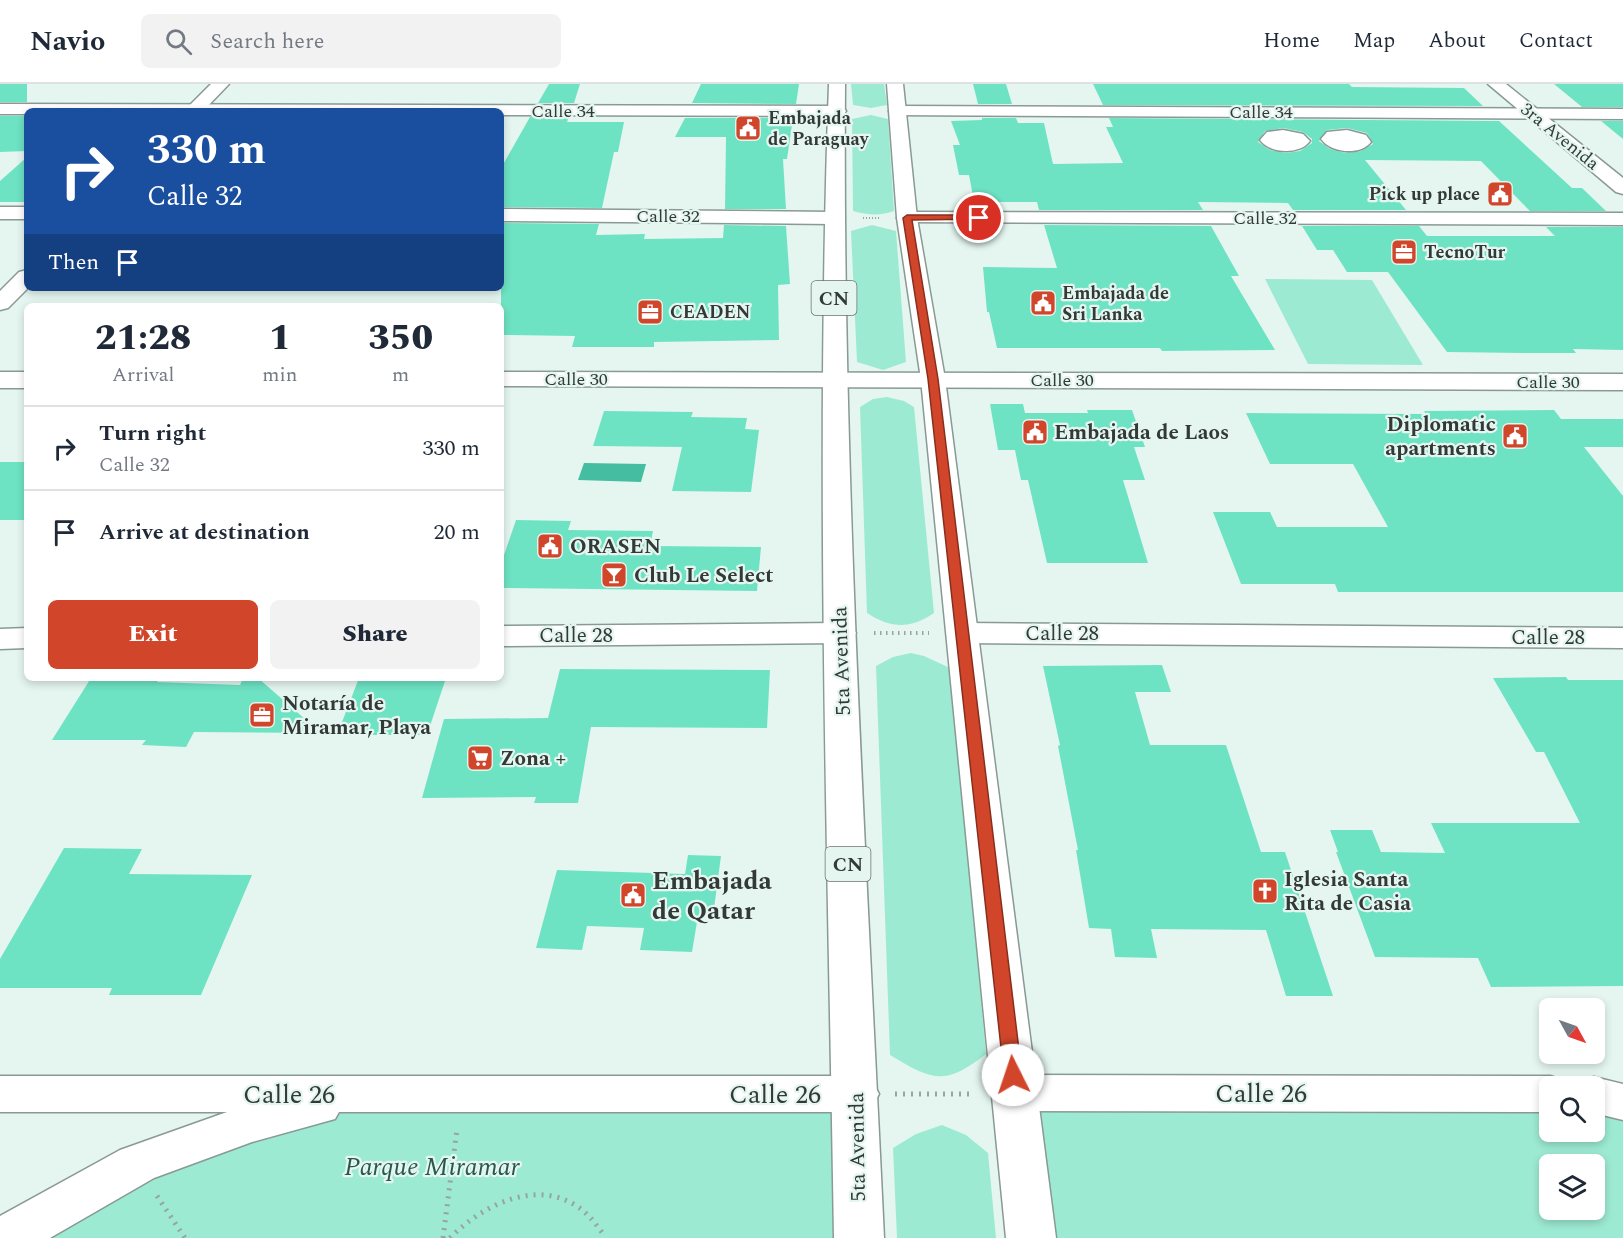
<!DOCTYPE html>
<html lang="en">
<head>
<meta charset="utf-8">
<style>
  body { margin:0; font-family:Spectral,serif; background:#f2f2f3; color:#1f2937; height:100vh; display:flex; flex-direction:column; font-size:22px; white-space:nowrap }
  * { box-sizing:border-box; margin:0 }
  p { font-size:20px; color:#747a83 }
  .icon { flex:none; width:33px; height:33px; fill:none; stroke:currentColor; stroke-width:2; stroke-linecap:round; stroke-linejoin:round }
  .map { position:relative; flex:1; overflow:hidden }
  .side { position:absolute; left:24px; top:219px; width:480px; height:378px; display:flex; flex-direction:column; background:#fff; border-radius:9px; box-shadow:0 3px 9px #0003 }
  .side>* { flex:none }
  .banner { position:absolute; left:24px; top:24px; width:480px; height:183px; border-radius:9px; box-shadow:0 3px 9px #0003; background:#1a4fa0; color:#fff; overflow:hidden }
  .needle { width:39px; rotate:130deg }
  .buttons { position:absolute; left:1539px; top:914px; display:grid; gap:12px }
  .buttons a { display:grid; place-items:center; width:66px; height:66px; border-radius:9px; background:#fff; box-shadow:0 3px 9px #0003; font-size:30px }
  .pin { position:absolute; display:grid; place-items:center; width:51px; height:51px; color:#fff; margin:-26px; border:3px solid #fff; border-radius:50%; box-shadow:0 2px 6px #0007 }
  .me { position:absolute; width:66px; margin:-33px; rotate:356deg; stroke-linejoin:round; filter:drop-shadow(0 0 4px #0008) }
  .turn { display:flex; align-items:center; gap:21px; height:126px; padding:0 24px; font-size:27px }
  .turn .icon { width:78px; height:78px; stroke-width:2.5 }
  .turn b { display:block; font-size:42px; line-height:51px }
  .then { display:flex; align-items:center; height:57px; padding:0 24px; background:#0003; gap:12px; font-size:22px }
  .eta { display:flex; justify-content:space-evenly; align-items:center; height:102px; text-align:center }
  .eta b { font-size:36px; font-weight:800; line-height:42px }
  .action { display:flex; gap:12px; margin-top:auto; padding:12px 24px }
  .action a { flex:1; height:69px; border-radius:9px; background:#d1462b; color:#fff; font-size:24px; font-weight:800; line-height:69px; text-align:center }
  .action a+a { background:#f2f2f3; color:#1f2937 }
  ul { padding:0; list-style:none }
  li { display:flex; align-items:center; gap:18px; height:84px; padding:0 24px; border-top:2px solid #e0e1e3 }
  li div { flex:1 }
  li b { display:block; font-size:22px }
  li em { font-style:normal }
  header { display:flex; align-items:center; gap:36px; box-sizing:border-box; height:84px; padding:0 30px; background:#fff; border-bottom:2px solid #e0e1e3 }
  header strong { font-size:28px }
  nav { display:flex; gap:33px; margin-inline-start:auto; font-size:21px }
  .search { width:420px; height:54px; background:#f2f2f3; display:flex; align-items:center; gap:15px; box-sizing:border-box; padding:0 21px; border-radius:9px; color:#747a83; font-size:22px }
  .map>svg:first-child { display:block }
  .green { fill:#9dead3; fill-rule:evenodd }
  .water { fill:#44bda0 }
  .building { fill:#6ee3c4; fill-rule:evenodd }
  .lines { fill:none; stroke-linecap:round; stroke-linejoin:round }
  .minor-casing { stroke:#899994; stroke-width:3 }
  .major-casing { stroke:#899994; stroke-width:3 }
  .highway-casing { stroke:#899994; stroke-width:3 }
  .path-far2 { stroke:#97a49f; stroke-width:2; stroke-dasharray:1 2; stroke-linecap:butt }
  .path-far1 { stroke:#97a49f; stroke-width:4; stroke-dasharray:1.5 4.5; stroke-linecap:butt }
  .path { stroke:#97a49f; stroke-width:5; stroke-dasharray:2 6; stroke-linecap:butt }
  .minor { fill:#fff; fill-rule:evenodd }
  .major { fill:#fff; fill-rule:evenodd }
  .highway { fill:#fff; fill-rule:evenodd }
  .route { fill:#d1462b; stroke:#882e1c; stroke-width:1.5 }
  .labels { text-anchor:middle; stroke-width:4.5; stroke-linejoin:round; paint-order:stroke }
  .far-street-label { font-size:18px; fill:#323936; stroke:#e5f6f0 }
  .far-poi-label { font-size:18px; font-weight:bold; fill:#323936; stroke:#e5f6f0; text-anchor:start }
  .shield { fill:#e5f6f0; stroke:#68726e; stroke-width:1.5 }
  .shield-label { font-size:20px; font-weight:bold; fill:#323936 }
  .poi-label { font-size:21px; font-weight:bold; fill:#323936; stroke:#e5f6f0; text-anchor:start }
  .street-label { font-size:21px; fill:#323936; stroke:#e5f6f0 }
  .near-poi-label { font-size:26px; font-weight:bold; fill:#323936; stroke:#e5f6f0; text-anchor:start }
  .near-street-label { font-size:26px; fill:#323936; stroke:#e5f6f0 }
  .near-park-label { font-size:26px; font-style:italic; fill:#27594c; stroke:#e5f6f0 }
</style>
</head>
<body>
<header>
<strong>Navio</strong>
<div class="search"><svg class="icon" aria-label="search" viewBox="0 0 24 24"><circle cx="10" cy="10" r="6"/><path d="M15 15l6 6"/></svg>Search here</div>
<nav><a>Home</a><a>Map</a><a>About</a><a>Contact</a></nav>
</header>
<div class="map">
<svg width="1623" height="1154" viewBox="0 0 1623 1154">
  <rect width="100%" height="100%" fill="#e5f6f0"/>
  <path class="green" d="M 851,0 L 884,0 L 887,21 L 871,24 L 853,21 Z
    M 871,31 L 888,35 L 894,127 C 880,132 868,131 853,127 L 852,35 Z
    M 872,141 L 896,147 L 906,278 L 883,286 L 857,278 L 851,147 Z
    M 1265,195 L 1372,196 L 1423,281 L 1308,280 Z
    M 887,313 L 904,317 L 914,323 L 934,529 C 911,545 891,545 867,529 L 860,323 L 873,315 Z
    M 911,569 L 924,572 L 950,584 L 986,970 C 945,1002 933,997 890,971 L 876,582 L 893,573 Z
    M 1014,1009 L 1549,1010 L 1550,1047 L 1594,1047 L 1595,1011 L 1623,1018 L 1623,1154 L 1031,1154 ZM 1550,1080 L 1594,1080 L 1594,1125 L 1550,1125 Z
    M 364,1010 L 856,1010 L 859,1154 L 6,1154 Z
    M 942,1041 L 966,1051 L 988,1069 L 996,1154 L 897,1154 L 893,1064 L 916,1050 Z"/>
  <path class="water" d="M 584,379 L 646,380 L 641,398 L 578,396 Z"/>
  <path class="building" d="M 0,0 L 27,0 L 27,18 L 0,18 Z
    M 549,0 L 580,0 L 574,19 L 538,19 Z
    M 701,0 L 799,0 L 796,20 L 692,19 Z
    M 973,0 L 1006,0 L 1012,20 L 978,20 Z
    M 1093,0 L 1349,0 L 1352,3 L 1464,4 L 1483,22 L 1103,21 Z
    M 1554,0 L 1623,0 L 1623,23 L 1582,23 Z
    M 0,32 L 27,32 L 27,67 L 0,68 Z
    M 530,33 L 569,33 L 567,38 L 624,38 L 618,68 L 614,68 L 602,124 L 501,123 L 501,84 Z
    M 685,34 L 793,34 L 787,75 L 783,75 L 786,125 L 725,125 L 726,53 L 675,53 Z
    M 982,34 L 1016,34 L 1018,39 L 1044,39 L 1053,80 L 1123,79 L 1106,43 L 1113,43 L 1109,34 L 1499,37 L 1572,104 L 1582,104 L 1606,127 L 1530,127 L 1481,77 L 1365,76 L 1406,126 L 1293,126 L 1288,119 L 1198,118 L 1203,126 L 1039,126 L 1037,118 L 974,118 L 969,91 L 959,91 L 953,61 L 960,61 L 951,37 L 982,36 ZM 1283,44 L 1303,48 L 1312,55 L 1312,59 L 1300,67 L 1285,69 L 1270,66 L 1258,58 L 1265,47 ZM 1347,44 L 1367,49 L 1373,60 L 1361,67 L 1346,69 L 1330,65 L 1319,57 L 1327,46 Z
    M 1601,37 L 1623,37 L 1623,55 Z
    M 27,73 L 27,118 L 0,118 L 0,97 Z
    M 501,139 L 599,140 L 596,151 L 645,150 L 644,155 L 723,154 L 724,141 L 786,142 L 790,200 L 778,201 L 779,256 L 654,258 L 654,263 L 572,263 L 575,252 L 501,251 Z
    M 1044,141 L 1211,142 L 1239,192 L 1231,192 L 1275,266 L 1162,267 L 1160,264 L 997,264 L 989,228 L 987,228 L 983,183 L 1057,184 Z
    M 1302,142 L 1419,142 L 1427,152 L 1555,152 L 1546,143 L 1623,143 L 1623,266 L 1573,265 L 1576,269 L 1522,269 L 1447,268 L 1388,188 L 1347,188 L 1333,166 L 1317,166 Z
    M 990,320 L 1023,320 L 1025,329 L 1088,329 L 1087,326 L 1132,326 L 1145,363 L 1134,363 L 1145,396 L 1123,396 L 1148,479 L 1047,479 L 1028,396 L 1021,396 L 1015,366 L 998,366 Z
    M 1554,326 L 1561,335 L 1623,335 L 1623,363 L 1584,363 L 1623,412 L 1623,508 L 1338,508 L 1335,500 L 1241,500 L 1213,428 L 1270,428 L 1277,443 L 1388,443 L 1353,380 L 1270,380 L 1246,329 L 1426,330 L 1424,327 Z
    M 604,327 L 693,328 L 691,333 L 747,334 L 745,345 L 759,346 L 751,408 L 672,407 L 682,363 L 593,362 Z
    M 0,378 L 27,378 L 27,436 L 0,436 Z
    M 516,436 L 571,437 L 568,446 L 653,447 L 650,462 L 761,463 L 757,507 L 501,504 L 501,480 Z
    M 1162,581 L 1171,608 L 1135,608 L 1150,661 L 1226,661 L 1261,768 L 1285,768 L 1333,912 L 1286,912 L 1266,846 L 1151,845 L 1157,874 L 1115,873 L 1111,845 L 1089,844 L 1076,766 L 1078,766 L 1058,662 L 1060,661 L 1043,582 Z
    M 560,585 L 770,586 L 767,644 L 591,643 L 578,719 L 534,719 L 536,713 L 422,714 L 444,635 L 548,634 Z
    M 1566,593 L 1568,596 L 1623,596 L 1623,902 L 1491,903 L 1478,874 L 1375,873 L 1336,768 L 1338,768 L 1330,746 L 1372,746 L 1381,768 L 1445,769 L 1431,739 L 1580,739 L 1544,668 L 1536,668 L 1493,594 Z
    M 91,594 L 159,594 L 157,598 L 240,601 L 243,594 L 258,594 L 321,649 L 194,648 L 186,663 L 142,661 L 146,656 L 52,656 Z
    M 359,594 L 446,594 L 427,651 L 337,651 Z
    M 64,764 L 142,765 L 129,790 L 252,791 L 201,911 L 109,911 L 112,904 L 0,904 L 0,875 Z
    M 688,771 L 721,772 L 713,832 L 698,832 L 692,868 L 640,866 L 644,844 L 587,842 L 582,866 L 536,864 L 557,786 L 685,790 Z"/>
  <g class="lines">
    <defs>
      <path id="minor" d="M 0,20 L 837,22 L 843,23 L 846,27 L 843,31 L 837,32 L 501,31 L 501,27 L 27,27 L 27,30 L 0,30 Z
        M 898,22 L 1623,25 L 1623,35 L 892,31 L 889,27 L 892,23 Z
        M 1283,46 L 1303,50 L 1310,57 C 1300,71 1270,70 1260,56 L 1267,48 Z
        M 1347,46 L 1366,51 L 1371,58 C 1360,72 1331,69 1321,55 L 1327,48 Z
        M 0,123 L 27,123 L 27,135 L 0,135 Z
        M 501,125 L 834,128 L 841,130 L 844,134 L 841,138 L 834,140 L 501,137 Z
        M 907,128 L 1623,129 L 1623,141 L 900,138 L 897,134 L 900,130 Z
        M 840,539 L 851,542 L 856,549 L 851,556 L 840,559 L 501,562 L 501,542 Z
        M 963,539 L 1623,544 L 1623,564 L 963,559 L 952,556 L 947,549 L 952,542 Z
        M 27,544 L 27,564 L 0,565 L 0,545 Z
        M 1014,991 L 1550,992 L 1566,997 L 1569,1002 L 1550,1002 L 1550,1028 L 1014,1027 L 998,1022 L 991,1009 L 998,996 Z
        M 0,992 L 856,992 L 872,997 L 879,1010 L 872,1023 L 856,1028 L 339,1028 L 335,1035 L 252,1058 L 154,1094 L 50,1154 L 0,1154 L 0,1132 L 120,1066 L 227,1028 L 0,1028 Z
        M 1594,993 L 1623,1000 L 1623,1036 L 1594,1029 L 1594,1002 L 1576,1002 L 1578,998 Z"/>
      <path id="major" d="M 211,0 L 229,0 L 203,27 L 184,27 Z
        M 1488,0 L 1506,0 L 1623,94 L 1623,110 L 1616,108 Z
        M 27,186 L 28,204 L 8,224 L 0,226 L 0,207 L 19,188 Z
        M 0,288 L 27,288 L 27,304 L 0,304 Z
        M 501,288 L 1623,290 L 1623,306 L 501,302 Z"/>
      <path id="highway" d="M 829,0 L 845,0 C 842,385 866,770 884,1154 L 834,1154 C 828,770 815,384 829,0 Z
        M 887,0 L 903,0 L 917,134 L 945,295 L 1056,1154 L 1006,1154 L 921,295 L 897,134 Z"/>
    </defs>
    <use href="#minor" class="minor-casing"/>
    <use href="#major" class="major-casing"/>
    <use href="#highway" class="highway-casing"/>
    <path class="path-far2" d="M 863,134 L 880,134"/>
    <path class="path-far1" d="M 874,549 L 929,549"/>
    <path class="path" d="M 895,1010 L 974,1010
      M 157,1112 L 185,1154
      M 443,1154 L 457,1045
      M 450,1154 C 480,1123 533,1095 575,1121 C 588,1129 595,1139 604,1151"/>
    <use href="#minor" class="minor"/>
    <use href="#major" class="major"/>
    <use href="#highway" class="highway"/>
  </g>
  <path class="route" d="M 979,131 L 982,132 L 982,135 L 912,136 L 938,295 L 1022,991 L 1020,996 L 1013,998 L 1007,996 L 1004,991 L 928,295 L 903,134 L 907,131 Z"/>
  <defs>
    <symbol id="civic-square" viewBox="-11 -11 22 22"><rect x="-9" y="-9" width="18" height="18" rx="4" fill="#d1462b" stroke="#e5f6f0"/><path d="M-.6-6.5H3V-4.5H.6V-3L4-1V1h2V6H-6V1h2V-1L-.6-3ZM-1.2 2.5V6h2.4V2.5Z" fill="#fff"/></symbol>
    <symbol id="office-square" viewBox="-11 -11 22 22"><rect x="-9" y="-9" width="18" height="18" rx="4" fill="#d1462b" stroke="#e5f6f0"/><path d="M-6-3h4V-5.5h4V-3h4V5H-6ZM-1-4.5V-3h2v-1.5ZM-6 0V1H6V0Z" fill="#fff"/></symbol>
    <symbol id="bar-square" viewBox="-11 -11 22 22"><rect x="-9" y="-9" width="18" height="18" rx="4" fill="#d1462b" stroke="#e5f6f0"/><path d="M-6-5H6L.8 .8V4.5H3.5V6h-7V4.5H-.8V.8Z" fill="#fff"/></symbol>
    <symbol id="supermarket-square" viewBox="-11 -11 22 22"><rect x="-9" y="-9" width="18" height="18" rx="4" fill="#d1462b" stroke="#e5f6f0"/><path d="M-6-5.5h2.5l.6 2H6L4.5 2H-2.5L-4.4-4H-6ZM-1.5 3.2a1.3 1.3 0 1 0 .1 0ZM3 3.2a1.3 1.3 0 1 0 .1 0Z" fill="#fff"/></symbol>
    <symbol id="church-square" viewBox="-11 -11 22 22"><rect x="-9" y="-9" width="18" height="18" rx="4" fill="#d1462b" stroke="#e5f6f0"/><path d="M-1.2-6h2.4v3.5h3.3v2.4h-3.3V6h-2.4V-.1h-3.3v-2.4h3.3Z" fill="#fff"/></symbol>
  </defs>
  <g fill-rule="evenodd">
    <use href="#civic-square" x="733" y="29" width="30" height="30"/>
    <use href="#civic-square" x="1485" y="95" width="30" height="30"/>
    <use href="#office-square" x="1389" y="153" width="30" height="30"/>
    <use href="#civic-square" x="1028" y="204" width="30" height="30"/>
    <use href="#office-square" x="635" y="213" width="30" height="30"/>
    <use href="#civic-square" x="1020" y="333" width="30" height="30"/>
    <use href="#civic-square" x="1500" y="337" width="30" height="30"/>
    <use href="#civic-square" x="535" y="447" width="30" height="30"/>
    <use href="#bar-square" x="599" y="476" width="30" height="30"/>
    <use href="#office-square" x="247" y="616" width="30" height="30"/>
    <use href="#supermarket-square" x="465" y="659" width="30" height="30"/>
    <use href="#church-square" x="1250" y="792" width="30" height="30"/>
    <use href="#civic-square" x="618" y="796" width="30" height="30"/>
  </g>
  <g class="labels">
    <g class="far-street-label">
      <text x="563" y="33">Calle 34</text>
      <text x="1261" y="34">Calle 34</text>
      <text transform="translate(1560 52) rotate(39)" y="6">3ra Avenida</text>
      <text x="668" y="138">Calle 32</text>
      <text x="1265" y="140">Calle 32</text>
      <text x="576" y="301">Calle 30</text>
      <text x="1062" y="302">Calle 30</text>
      <text x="1548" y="304">Calle 30</text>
    </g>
    <g class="far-poi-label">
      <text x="768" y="40">Embajada<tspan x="768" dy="21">de Paraguay</tspan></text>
      <text x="1480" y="116" text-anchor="end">Pick up place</text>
      <text x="1424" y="174">TecnoTur</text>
      <text x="1062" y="215">Embajada de<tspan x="1062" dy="21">Sri Lanka</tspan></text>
      <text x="670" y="234">CEADEN</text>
    </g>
    <g class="shield">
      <rect x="811.5" y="197" width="45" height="34" rx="4.5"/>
      <rect x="825.5" y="763" width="45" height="34" rx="4.5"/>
    </g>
    <g class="shield-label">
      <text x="834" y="221">CN</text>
      <text x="848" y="787">CN</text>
    </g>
    <g class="poi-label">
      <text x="1496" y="347" text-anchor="end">Diplomatic<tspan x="1496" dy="24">apartments</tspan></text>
      <text x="1054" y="355">Embajada de Laos</text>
      <text x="570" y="469">ORASEN</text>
      <text x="634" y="498">Club Le Select</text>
      <text x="282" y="626">Notaría de<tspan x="282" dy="24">Miramar, Playa</tspan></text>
      <text x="500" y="681">Zona +</text>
      <text x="1284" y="802">Iglesia Santa<tspan x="1284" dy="24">Rita de Casia</tspan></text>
    </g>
    <g class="street-label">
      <text x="1062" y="556">Calle 28</text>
      <text x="576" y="558">Calle 28</text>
      <text x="1548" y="560">Calle 28</text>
      <text transform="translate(841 577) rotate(-92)" y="7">5ta Avenida</text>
      <text transform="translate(857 1063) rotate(-91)" y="7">5ta Avenida</text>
    </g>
    <g class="near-poi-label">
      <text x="652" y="805">Embajada<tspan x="652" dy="30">de Qatar</tspan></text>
    </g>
    <g class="near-street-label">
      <text x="1261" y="1018">Calle 26</text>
      <text x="289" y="1019">Calle 26</text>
      <text x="775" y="1019">Calle 26</text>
    </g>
    <g class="near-park-label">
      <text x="432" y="1091">Parque Miramar</text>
    </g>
  </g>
</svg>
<div class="buttons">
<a><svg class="needle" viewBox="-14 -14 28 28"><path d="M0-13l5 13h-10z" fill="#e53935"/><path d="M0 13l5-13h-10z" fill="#747a83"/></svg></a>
<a><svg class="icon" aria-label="search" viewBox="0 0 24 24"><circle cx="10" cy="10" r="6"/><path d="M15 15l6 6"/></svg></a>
<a><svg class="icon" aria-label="layers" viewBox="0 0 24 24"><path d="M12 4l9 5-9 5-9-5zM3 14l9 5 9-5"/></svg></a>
</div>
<div class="pin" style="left:979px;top:134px;background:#d93025"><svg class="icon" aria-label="arrive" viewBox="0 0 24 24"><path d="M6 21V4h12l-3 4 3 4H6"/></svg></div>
<svg class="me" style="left:1013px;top:991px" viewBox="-20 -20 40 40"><circle r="19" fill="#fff"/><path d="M0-13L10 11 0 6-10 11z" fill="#d1462b"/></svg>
<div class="banner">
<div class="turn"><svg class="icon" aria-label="right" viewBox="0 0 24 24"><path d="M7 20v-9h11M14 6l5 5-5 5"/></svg><div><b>330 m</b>Calle 32</div></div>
<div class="then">Then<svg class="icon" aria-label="arrive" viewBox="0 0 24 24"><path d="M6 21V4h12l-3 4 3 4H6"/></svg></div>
</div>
<section class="side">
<div class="eta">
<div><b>21:28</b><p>Arrival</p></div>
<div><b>1</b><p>min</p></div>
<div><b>350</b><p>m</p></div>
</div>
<ul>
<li><svg class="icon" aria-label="right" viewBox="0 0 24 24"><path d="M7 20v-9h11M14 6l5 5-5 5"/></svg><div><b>Turn right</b><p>Calle 32</p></div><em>330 m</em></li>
<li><svg class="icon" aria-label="arrive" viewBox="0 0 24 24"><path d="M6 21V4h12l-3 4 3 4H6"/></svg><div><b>Arrive at destination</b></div><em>20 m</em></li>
</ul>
<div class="action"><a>Exit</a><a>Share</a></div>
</section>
</div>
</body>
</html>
